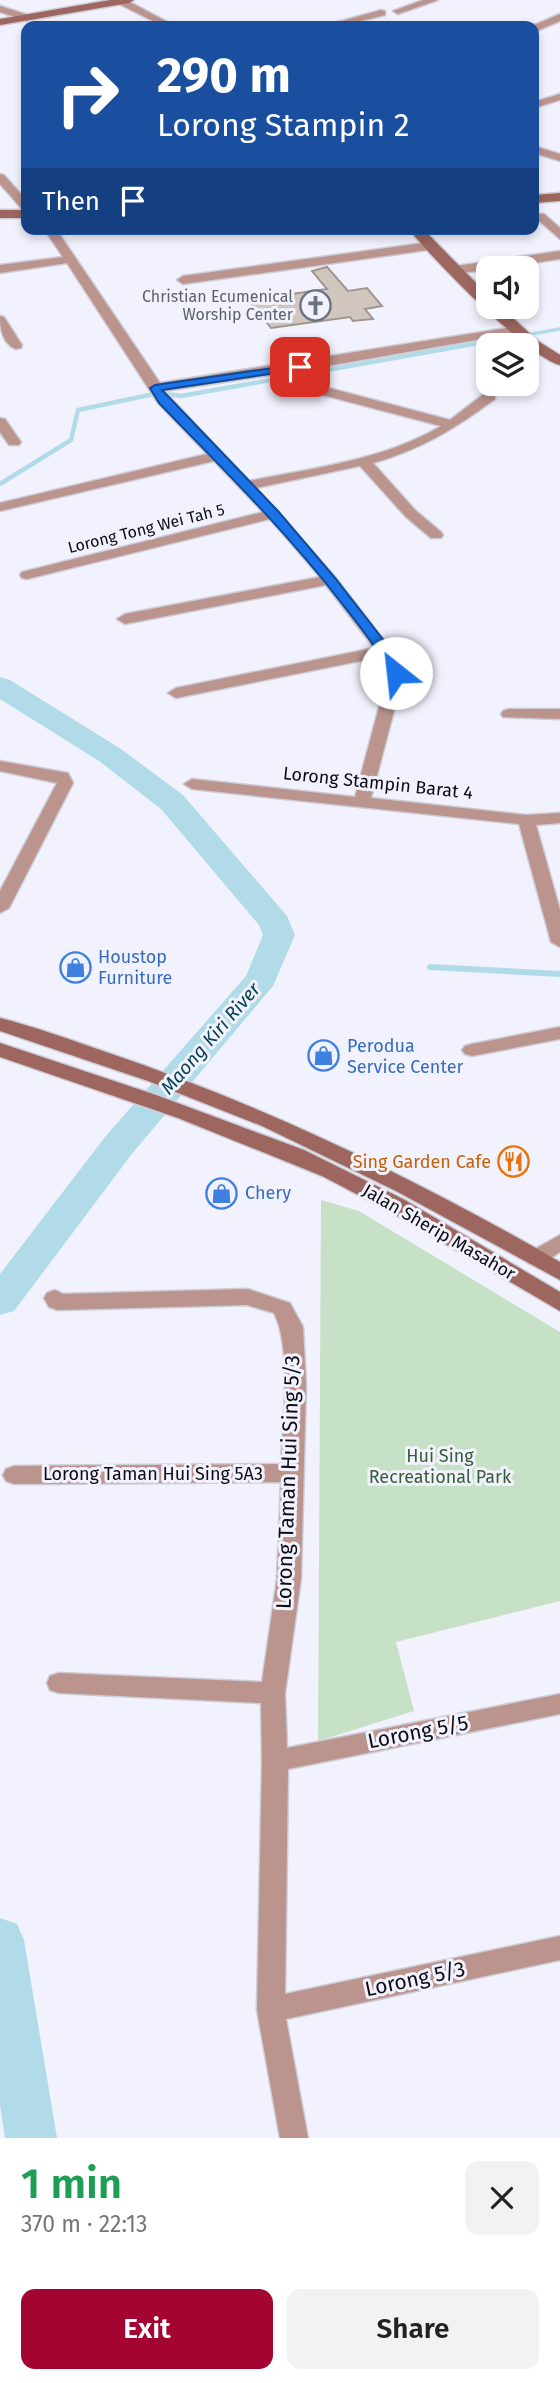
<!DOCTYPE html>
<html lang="en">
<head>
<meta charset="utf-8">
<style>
  body { margin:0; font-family:"Fira Sans",sans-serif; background:#f2f2f2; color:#222; height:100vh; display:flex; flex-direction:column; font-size:26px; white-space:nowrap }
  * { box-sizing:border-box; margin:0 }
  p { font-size:23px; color:#767676 }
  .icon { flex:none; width:38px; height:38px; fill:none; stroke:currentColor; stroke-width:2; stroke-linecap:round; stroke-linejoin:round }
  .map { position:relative; height:2138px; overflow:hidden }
  .side { display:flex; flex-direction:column; background:#fff; flex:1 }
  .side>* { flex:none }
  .guide { position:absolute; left:21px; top:21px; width:518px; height:214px; border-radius:14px; box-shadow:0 4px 10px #0003; background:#1a4fa0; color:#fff; overflow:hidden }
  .fabs { position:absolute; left:476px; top:256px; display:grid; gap:14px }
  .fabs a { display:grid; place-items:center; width:63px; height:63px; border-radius:14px; background:#fff; box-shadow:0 4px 10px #0003; font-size:35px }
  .pin { position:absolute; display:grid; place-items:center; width:60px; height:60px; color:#fff; margin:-30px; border-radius:14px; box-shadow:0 4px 10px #0006 }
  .me { position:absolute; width:77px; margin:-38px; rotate:331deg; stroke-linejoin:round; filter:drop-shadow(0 0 5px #0008) }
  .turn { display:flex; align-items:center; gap:24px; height:147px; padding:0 21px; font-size:32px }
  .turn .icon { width:91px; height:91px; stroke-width:2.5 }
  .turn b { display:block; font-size:49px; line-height:60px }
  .then { display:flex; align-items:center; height:66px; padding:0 21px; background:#0003; gap:14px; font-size:26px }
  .round { display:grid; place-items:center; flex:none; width:74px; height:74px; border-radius:14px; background:#f2f2f2 }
  .headline { display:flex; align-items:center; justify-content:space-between; height:119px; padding:0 21px }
  h1 { font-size:42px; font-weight:600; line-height:52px; color:#1e9e55 }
  .button { display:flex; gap:14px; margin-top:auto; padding:14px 21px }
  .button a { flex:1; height:80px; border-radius:14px; background:#a30432; color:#fff; font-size:28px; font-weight:600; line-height:80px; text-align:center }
  .button a+a { background:#f2f2f2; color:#222 }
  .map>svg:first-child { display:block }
  .green { fill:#c7e1c6 }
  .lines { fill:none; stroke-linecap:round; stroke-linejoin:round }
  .stream-far2 { stroke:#b1dbe8; stroke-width:3.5 }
  .stream-far1 { stroke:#b1dbe8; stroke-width:4.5 }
  .stream { stroke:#b1dbe8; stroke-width:6 }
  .river { fill:#b1dbe8; fill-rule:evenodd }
  .building { fill:#d0c6be; stroke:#a0968f; stroke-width:2 }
  .street-casing { stroke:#cdcdd8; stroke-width:3 }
  .secondary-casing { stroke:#cdcdd8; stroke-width:3 }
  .street { fill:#bb948e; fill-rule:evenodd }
  .secondary { fill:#9d665e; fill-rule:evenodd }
  .route { fill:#1a73e8; stroke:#114b97; stroke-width:2 }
  .labels { text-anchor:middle; stroke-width:6; stroke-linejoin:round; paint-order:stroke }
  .far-worship-label { font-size:16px; fill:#5b616d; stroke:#f2f2fe; text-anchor:end }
  .far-street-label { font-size:16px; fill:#0d0d11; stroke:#f2f2fe }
  .street-label { font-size:18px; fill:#0d0d11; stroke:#f2f2fe }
  .shop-label { font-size:18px; fill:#366cbe; stroke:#f2f2fe; text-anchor:start }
  .food-label { font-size:18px; fill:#c56008; stroke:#f2f2fe; text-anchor:end }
  .park-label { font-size:18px; fill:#365e37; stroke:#f2f2fe }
  .water-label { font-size:19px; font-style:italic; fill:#044352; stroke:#f2f2fe }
  .near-street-label { font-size:21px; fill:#0d0d11; stroke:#f2f2fe }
</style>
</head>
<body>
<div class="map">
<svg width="560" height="2138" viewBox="0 0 560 2138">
  <rect width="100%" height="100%" fill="#f2f2fe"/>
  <path class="green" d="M 321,1200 L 359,1211 L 560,1332 L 560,1601 L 396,1642 L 414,1711 L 318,1741 Z"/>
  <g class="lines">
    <path class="stream-far2" d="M 480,343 L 560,329"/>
    <path class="stream-far1" d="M 0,484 L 71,440 L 78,410 L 159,393 L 181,396 L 490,341"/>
    <path class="stream" d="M 430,967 L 560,974"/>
    <path class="river" d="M 0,677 L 10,680 L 121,749 L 183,795 L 287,916 L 295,935 L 273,986 L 131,1155 L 14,1311 L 0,1315 L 0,1274 L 105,1137 L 246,976 L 263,935 L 259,925 L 161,809 L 99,761 L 0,699 Z
      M 0,1918 L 17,1924 L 24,1940 L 57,2138 L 5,2138 L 0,2105 Z"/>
  </g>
  <path class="building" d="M 327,267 L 348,291 L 367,288 L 382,306 L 365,309 L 373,319 L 353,321 L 350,317 L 271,328 L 249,300 L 327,289 L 312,271 Z"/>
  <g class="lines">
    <defs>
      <path id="street" d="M 118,0 L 126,0 L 175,26 L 163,26 L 119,4 Z
        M 423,0 L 438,0 L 398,14 L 393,11 Z
        M 0,6 L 31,16 L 32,18 L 27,21 L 0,12 Z
        M 381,10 L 385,11 L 385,15 L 340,26 L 324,26 Z
        M 560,14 L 560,21 L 534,32 L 532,26 Z
        M 560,94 L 560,100 L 534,108 L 534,102 Z
        M 534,146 L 560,154 L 560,161 L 534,153 Z
        M 0,174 L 4,175 L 26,200 L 26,210 L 22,209 L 0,184 Z
        M 536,214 L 544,214 L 560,228 L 560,239 L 536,218 Z
        M 44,229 L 56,229 L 160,383 L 520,326 L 520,332 L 515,333 L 310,369 L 329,388 L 450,420 L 485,393 L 495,393 L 495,399 C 456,428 420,450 373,463 L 416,511 L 441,532 L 443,535 L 441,538 L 431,538 L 406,517 L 360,466 L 256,488 L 335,577 L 402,664 L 404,673 L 371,798 L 526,815 L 560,813 L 560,823 L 536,825 L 560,910 L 560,947 L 551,942 L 519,824 L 192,789 L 184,784 L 192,779 L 355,797 L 388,673 L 380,657 L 176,698 L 168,693 L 176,688 L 374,648 L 326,585 L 125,624 L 117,619 L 125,614 L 320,577 L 270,519 L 27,579 L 22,578 L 20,575 L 22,572 L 263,512 L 214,461 L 0,511 L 0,503 L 207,454 L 158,403 L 67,263 L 0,273 L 0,265 L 63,257 ZM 297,371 L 319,394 L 441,426 C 384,460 314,468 249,481 L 164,391 Z
        M 431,242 L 437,246 L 435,249 L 183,284 L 177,280 L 183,276 Z
        M 560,251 L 560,259 L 456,274 L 450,270 L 456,266 Z
        M 0,316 L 4,317 L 22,345 L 21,348 L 16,349 C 3,344 0,329 0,316 Z
        M 0,418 L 5,419 L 21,442 L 19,445 L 9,445 L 0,432 Z
        M 509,709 L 560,709 L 560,719 L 503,717 L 501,714 L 503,711 Z
        M 0,761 L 68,773 L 73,783 L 9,908 L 0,913 L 0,891 L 57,783 L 0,771 Z
        M 560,1027 L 560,1039 L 472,1056 L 465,1054 L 462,1050 L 465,1046 L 472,1044 Z
        M 560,1235 L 560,1252 C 549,1259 541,1267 528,1263 L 525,1258 L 528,1253 Z
        M 248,1289 L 290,1303 L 303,1327 L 306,1385 L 301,1579 L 285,1693 L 287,1748 L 560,1694 L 560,1714 L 288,1769 L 285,1994 L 560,1936 L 560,1960 L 286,2019 L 308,2138 L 280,2138 L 257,2010 L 262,1761 L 261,1703 L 59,1693 L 50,1690 L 47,1683 L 50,1676 L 59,1673 L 262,1682 L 277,1579 L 281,1482 L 14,1484 L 6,1481 L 3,1475 L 6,1469 L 14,1466 L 281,1464 C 283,1424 292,1348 274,1313 L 247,1305 L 57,1310 L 49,1307 L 44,1298 L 47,1293 L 55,1290 L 63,1294 Z"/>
      <path id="secondary" d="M 110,0 L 134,0 L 129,3 L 0,25 L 0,19 Z
        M 560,193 L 560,201 L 534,203 L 534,195 Z
        M 0,210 L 26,210 L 26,218 L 0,218 Z
        M 409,229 L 423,229 L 488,295 L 488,306 L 500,306 L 538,341 L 560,355 L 560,365 C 528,357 432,259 409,229 Z
        M 0,1018 C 36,1027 71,1040 106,1052 C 266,1106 415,1178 560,1262 L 560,1280 L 396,1191 L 262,1126 L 148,1081 L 0,1031 Z
        M 0,1043 L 156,1095 L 304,1150 L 405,1200 L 560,1292 L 560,1311 L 389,1211 L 322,1176 L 178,1118 L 0,1057 Z"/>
    </defs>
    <use href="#street" class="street-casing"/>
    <use href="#secondary" class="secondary-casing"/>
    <use href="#street" class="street"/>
    <use href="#secondary" class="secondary"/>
  </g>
  <path class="route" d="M 300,364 L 303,365 L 303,369 L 162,390 L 278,511 L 335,578 L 392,651 L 401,664 L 400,676 L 391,676 C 378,648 359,625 340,601 C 285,530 221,467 159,403 L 150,388 L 155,385 Z"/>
  <defs>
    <symbol id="church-ring" viewBox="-11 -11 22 22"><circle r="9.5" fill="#f2f2fe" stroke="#6b7280" stroke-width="1.5"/><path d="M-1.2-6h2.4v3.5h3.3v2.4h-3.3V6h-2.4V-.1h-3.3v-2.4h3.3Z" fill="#6b7280"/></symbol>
    <symbol id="shop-ring" viewBox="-11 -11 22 22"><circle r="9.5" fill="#f2f2fe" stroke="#3f7fe0" stroke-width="1.5"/><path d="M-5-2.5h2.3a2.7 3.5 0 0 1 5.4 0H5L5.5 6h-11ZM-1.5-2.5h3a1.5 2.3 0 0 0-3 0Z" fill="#3f7fe0"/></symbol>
    <symbol id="restaurant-ring" viewBox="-11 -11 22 22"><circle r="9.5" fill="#f2f2fe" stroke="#e8710a" stroke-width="1.5"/><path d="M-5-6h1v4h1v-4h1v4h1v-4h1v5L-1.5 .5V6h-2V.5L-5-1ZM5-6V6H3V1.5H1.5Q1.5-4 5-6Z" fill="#e8710a"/></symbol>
  </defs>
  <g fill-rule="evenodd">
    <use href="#church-ring" x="298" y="288" width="35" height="35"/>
    <use href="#shop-ring" x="58" y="950" width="35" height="35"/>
    <use href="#shop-ring" x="306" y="1038" width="35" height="35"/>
    <use href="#restaurant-ring" x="496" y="1144" width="35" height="35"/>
    <use href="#shop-ring" x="204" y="1176" width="35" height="35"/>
  </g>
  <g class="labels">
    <g class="far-worship-label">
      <text x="293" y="302">Christian Ecumenical<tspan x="293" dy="18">Worship Center</tspan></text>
    </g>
    <g class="far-street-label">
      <text transform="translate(146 528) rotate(-14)" y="6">Lorong Tong Wei Tah 5</text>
    </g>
    <g class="street-label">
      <text transform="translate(378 783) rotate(6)" y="6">Lorong Stampin Barat 4</text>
      <text transform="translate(439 1232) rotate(30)" y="6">Jalan Sherip Masahor</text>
      <text x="153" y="1480">Lorong Taman Hui Sing 5A3</text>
    </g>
    <g class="shop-label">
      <text x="98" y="963">Houstop<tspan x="98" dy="21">Furniture</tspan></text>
      <text x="347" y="1052">Perodua<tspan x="347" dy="21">Service Center</tspan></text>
      <text x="245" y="1199">Chery</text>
    </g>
    <g class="food-label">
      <text x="491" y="1168">Sing Garden Cafe</text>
    </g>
    <g class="park-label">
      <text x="440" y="1462">Hui Sing<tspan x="440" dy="21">Recreational Park</tspan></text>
    </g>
    <g class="water-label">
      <text transform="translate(210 1038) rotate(-49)" y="7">Maong Kiri River</text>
    </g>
    <g class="near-street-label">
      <text transform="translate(288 1482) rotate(-88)" y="7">Lorong Taman Hui Sing 5/3</text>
      <text transform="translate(418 1732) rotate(-11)" y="7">Lorong 5/5</text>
      <text transform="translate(415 1979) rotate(-12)" y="7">Lorong 5/3</text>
    </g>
  </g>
</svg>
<div class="fabs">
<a><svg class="icon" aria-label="sound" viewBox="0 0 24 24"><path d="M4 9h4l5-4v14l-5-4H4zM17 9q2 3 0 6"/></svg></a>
<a><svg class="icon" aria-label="layers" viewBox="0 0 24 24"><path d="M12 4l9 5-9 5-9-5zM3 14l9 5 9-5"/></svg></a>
</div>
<div class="pin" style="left:300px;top:367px;background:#d93025"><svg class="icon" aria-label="arrive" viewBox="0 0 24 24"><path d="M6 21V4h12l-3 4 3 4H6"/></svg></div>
<svg class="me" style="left:396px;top:673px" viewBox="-20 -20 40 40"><circle r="19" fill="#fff"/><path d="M0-13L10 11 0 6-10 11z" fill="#1a73e8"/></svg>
<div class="guide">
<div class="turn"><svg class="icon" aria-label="right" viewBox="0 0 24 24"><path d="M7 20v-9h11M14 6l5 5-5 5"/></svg><div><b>290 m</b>Lorong Stampin 2</div></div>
<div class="then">Then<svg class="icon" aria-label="arrive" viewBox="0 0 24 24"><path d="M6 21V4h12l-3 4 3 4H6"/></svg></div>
</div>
</div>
<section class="side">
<div class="headline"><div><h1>1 min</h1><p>370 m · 22:13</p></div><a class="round"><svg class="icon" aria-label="close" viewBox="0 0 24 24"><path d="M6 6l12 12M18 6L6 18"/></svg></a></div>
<div class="button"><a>Exit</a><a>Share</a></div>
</section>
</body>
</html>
